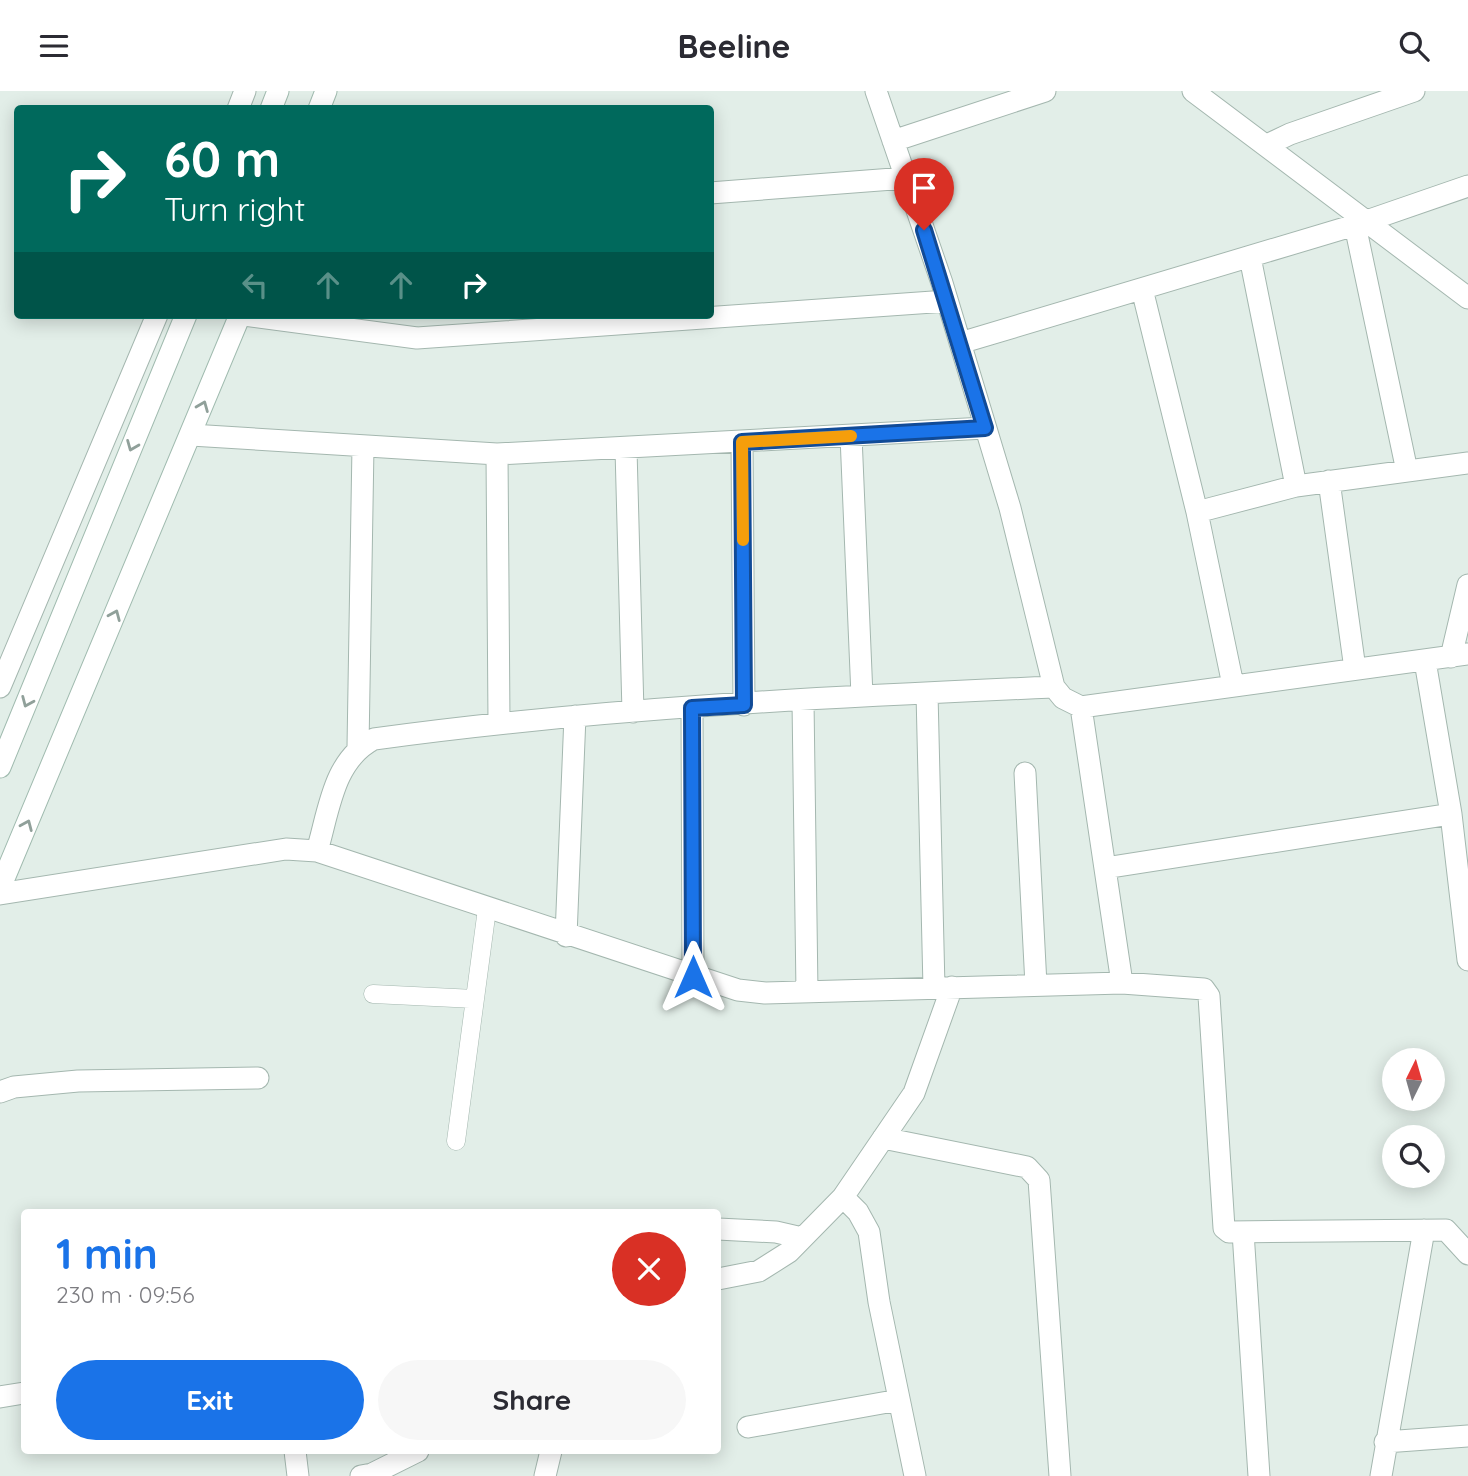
<!DOCTYPE html>
<html lang="en">
<head>
<meta charset="utf-8">
<style>
  body { margin:0; font-family:Quicksand,sans-serif; background:#f7f7f7; color:#2b2b33; height:100vh; display:flex; flex-direction:column; font-size:26px; white-space:nowrap }
  * { box-sizing:border-box; margin:0 }
  p { font-size:23px; color:#7c7c81 }
  .icon { flex:none; width:38px; height:38px; fill:none; stroke:currentColor; stroke-width:2; stroke-linecap:round; stroke-linejoin:round }
  .map { position:relative; flex:1; overflow:hidden }
  .sheet { position:absolute; left:21px; top:1118px; width:700px; height:245px; display:flex; flex-direction:column; background:#fff; border-radius:7px; box-shadow:0 4px 18px #0003 }
  .sheet>* { flex:none }
  .banner { position:absolute; left:14px; top:14px; width:700px; height:214px; border-radius:7px; box-shadow:0 4px 18px #0003; background:#00695c; color:#fff; overflow:hidden }
  .needle { width:46px; rotate:5deg }
  .controls { position:absolute; left:1382px; top:957px; display:grid; gap:14px }
  .controls a { display:grid; place-items:center; width:63px; height:63px; border-radius:50%; background:#fff; box-shadow:0 4px 18px #0003; font-size:35px }
  .pin { position:absolute; display:grid; place-items:center; width:60px; height:60px; color:#fff; margin:-72px -30px; border-radius:50% 50% 50% 0; rotate:-45deg; box-shadow:0 0 7px #0007 }
  .pin .icon { rotate:45deg }
  .me { position:absolute; width:77px; margin:-38px; rotate:0deg; stroke-linejoin:round; filter:drop-shadow(0 0 5px #0008) }
  .turn { display:flex; align-items:center; gap:24px; height:147px; padding:0 35px; font-size:32px }
  .turn .icon { width:91px; height:91px; stroke-width:2.5 }
  .turn b { display:block; font-size:49px; line-height:60px }
  .lanes { display:flex; align-items:center; height:66px; padding:0 35px; background:#0003; justify-content:center; gap:35px; direction:ltr }
  .lanes .off { opacity:.35 }
  .round { display:grid; place-items:center; flex:none; width:74px; height:74px; border-radius:37px; background:#f7f7f7 }
  .summary { display:flex; align-items:center; justify-content:space-between; height:119px; padding:0 35px }
  h1 { font-size:42px; font-weight:800; line-height:52px; color:#1a73e8 }
  .button { display:flex; gap:14px; margin-top:auto; padding:14px 35px }
  .button a { flex:1; height:80px; border-radius:42px; background:#1a73e8; color:#fff; font-size:28px; font-weight:800; line-height:80px; text-align:center }
  .button a+a { background:#f7f7f7; color:#2b2b33 }
  header { display:flex; justify-content:space-between; align-items:center; height:91px; padding:0 35px; background:#fff; font-size:32px; font-weight:800 }
  .map>svg:first-child { display:block }
  .lines { fill:none; stroke-linecap:round; stroke-linejoin:round }
  .lane-casing { stroke:#a4b7af; stroke-width:19 }
  .street-casing { stroke:#a4b7af; stroke-width:23 }
  .secondary-casing { stroke:#a0bbaf; stroke-width:23 }
  .lane { stroke:#fff; stroke-width:18 }
  .street { stroke:#fff; stroke-width:21 }
  .secondary { stroke:#fff; stroke-width:21 }
  .oneway { stroke:#90a09a }
  .route-casing { stroke:#114b97; stroke-width:18 }
  .route { stroke:#1a73e8; stroke-width:12 }
  .slow { stroke:#f59e0b; stroke-width:12 }
</style>
</head>
<body>
<header><svg class="icon" aria-label="menu" viewBox="0 0 24 24"><path d="M4 6h16M4 12h16M4 18h16"/></svg>Beeline<svg class="icon" aria-label="search" viewBox="0 0 24 24"><circle cx="10" cy="10" r="6"/><path d="M15 15l6 6"/></svg></header>
<div class="map">
<svg width="1468" height="1385" viewBox="0 0 1468 1385">
  <rect width="100%" height="100%" fill="#e2eee8"/>
  <g class="lines">
    <defs>
      <path id="lane" d="M 373,903 L 475,908
        M 456,1050 L 487,818"/>
      <path id="street" d="M 876,0 L 942,192 L 1010,417 L 1054,596 L 1063,607 L 1081,616 L 1122,892
        M 1193,0 L 1468,207
        M 238,18 L 245,0
        M 893,50 L 1045,0
        M 1267,54 L 1290,43 L 1414,0
        M 710,102 L 906,87
        M 1355,134 L 1407,380
        M 1250,166 L 1296,395
        M 1142,198 L 1197,421 L 1233,594
        M 244,224 L 417,247 L 947,210
        M 960,252 L 1355,134 L 1468,95
        M 191,344 L 497,363 L 985,337
        M 851,345 L 862,605
        M 742,351 L 744,614
        M 626,358 L 633,621
        M 497,363 L 499,631
        M 1329,390 L 1355,578
        M 1197,421 L 1296,395 L 1468,372
        M 1451,566 L 1468,494
        M 1425,570 L 1451,723 L 1468,869
        M 0,596 L 157,224
        M 927,602 L 934,897
        M 803,610 L 807,901
        M 1081,616 L 1468,563
        M 692,617 L 693,886
        M 358,656 L 363,355
        M 1025,682 L 1036,894
        M 317,760 C 329,720 333,669 374,648 C 599,617 827,606 1054,596
        M 1105,777 L 1451,723
        M 0,803 L 286,758 L 317,760 L 738,899 L 765,902 L 1122,892 L 1204,898 L 1209,905 L 1224,1137 L 1229,1141 L 1446,1139 L 1468,1163
        M 566,845 L 575,625
        M 0,1001 L 14,996 L 78,990 L 258,987
        M 883,1047 L 1027,1076 L 1039,1089 L 1060,1385
        M 843,1106 L 858,1121 L 869,1141 L 879,1211 L 915,1385
        M 718,1138 L 776,1141 L 802,1147
        M 1243,1141 L 1259,1385
        M 718,1188 L 759,1180 L 789,1161 L 843,1106 L 914,1002 L 952,896
        M 0,1306 L 24,1302
        M 748,1336 L 899,1309
        M 1385,1351 L 1468,1345
        M 295,1360 L 298,1385
        M 361,1385 L 372,1383 L 418,1360
        M 545,1385 L 551,1360
        M 1381,1385 L 1424,1139"/>
      <path id="secondary" d="M 271,18 L 278,0
        M 319,18 L 326,0
        M 0,676 L 186,224
        M 0,797 L 240,224"/>
    </defs>
    <use href="#lane" class="lane-casing"/>
    <use href="#street" class="street-casing"/>
    <use href="#secondary" class="secondary-casing"/>
    <use href="#lane" class="lane"/>
    <use href="#street" class="street"/>
    <use href="#secondary" class="secondary"/>
  </g>
  <defs><path id="oneway-chevron" d="M-2-3.5L2.5 0L-2 3.5" fill="none" stroke-width="1.6" stroke-linecap="round" stroke-linejoin="round" transform="scale(1.75)"/></defs>
  <g class="oneway">
    <use href="#oneway-chevron" transform="translate(203 315) rotate(-68)"/>
    <use href="#oneway-chevron" transform="translate(132 355) rotate(112)"/>
    <use href="#oneway-chevron" transform="translate(115 524) rotate(-67)"/>
    <use href="#oneway-chevron" transform="translate(27 611) rotate(113)"/>
    <use href="#oneway-chevron" transform="translate(27 734) rotate(-67)"/>
  </g>
  <g class="lines">
    <defs>
      <path id="route" d="M 693,886 L 692,617 L 744,614 L 742,351 L 985,337 L 924,139"/>
    </defs>
    <use href="#route" class="route-casing"/>
    <use href="#route" class="route"/>
    <path class="slow" d="M 743,449 L 742,351 L 851,345"/>
  </g>
</svg>
<div class="controls">
<a><svg class="needle" viewBox="-14 -14 28 28"><path d="M0-13l5 13h-10z" fill="#e53935"/><path d="M0 13l5-13h-10z" fill="#7c7c81"/></svg></a>
<a><svg class="icon" aria-label="search" viewBox="0 0 24 24"><circle cx="10" cy="10" r="6"/><path d="M15 15l6 6"/></svg></a>
</div>
<div class="pin" style="left:924px;top:139px;background:#d93025"><svg class="icon" aria-label="arrive" viewBox="0 0 24 24"><path d="M6 21V4h12l-3 4 3 4H6"/></svg></div>
<svg class="me" style="left:693px;top:886px" viewBox="-20 -20 40 40"><path d="M0-17L14 15 0 8-14 15z" fill="#1a73e8" stroke="#fff" stroke-width="4"/></svg>
<div class="banner">
<div class="turn"><svg class="icon" aria-label="right" viewBox="0 0 24 24"><path d="M7 20v-9h11M14 6l5 5-5 5"/></svg><div><b>60 m</b>Turn right</div></div>
<div class="lanes"><svg class="icon off" aria-label="left" viewBox="0 0 24 24"><path d="M17 20v-9H6M10 6l-5 5 5 5"/></svg><svg class="icon off" aria-label="ahead" viewBox="0 0 24 24"><path d="M12 20V5M6 11l6-6 6 6"/></svg><svg class="icon off" aria-label="ahead" viewBox="0 0 24 24"><path d="M12 20V5M6 11l6-6 6 6"/></svg><svg class="icon" aria-label="right" viewBox="0 0 24 24"><path d="M7 20v-9h11M14 6l5 5-5 5"/></svg></div>
</div>
<section class="sheet">
<div class="summary"><div><h1>1 min</h1><p>230 m · 09:56</p></div><a class="round" style="background:#d93025;color:#fff"><svg class="icon" aria-label="close" viewBox="0 0 24 24"><path d="M6 6l12 12M18 6L6 18"/></svg></a></div>
<div class="button"><a>Exit</a><a>Share</a></div>
</section>
</div>
</body>
</html>
